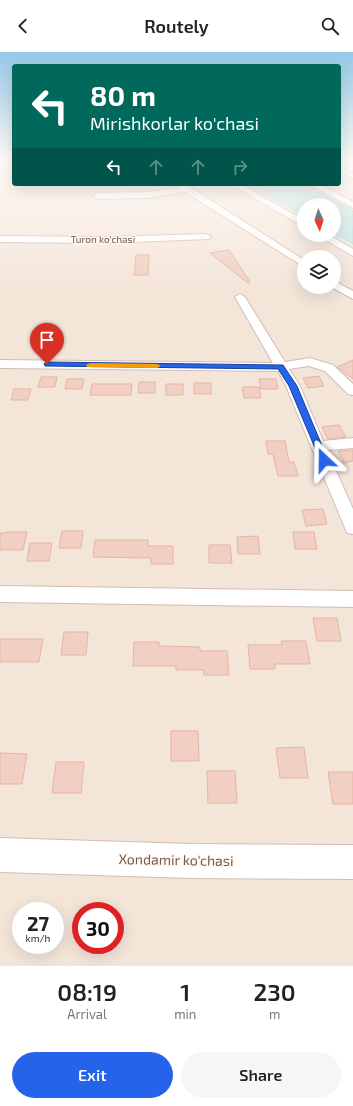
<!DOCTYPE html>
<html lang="en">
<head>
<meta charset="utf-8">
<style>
  body { margin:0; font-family:"Exo 2",sans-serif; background:#f6f6f6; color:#222; height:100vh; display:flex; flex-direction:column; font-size:15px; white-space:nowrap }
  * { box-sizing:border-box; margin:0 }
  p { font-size:13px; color:#767676 }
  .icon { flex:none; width:22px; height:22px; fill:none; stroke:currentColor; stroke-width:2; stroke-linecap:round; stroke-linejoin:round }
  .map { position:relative; height:914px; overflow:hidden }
  .details { display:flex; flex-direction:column; background:#fff; flex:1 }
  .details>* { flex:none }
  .guide { position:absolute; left:12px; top:12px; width:329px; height:122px; border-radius:4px; box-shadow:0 4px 16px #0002; background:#00695c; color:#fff; overflow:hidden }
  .needle { width:26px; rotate:176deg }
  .controls { position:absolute; left:297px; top:146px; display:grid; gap:8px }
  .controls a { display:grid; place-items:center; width:44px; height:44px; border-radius:50%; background:#fff; box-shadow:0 4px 16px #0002; font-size:20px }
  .speed { position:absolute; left:12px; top:850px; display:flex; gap:8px; font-size:20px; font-weight:700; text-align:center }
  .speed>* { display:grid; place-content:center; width:52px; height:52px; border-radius:50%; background:#fff; box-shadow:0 4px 16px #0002; line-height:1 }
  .speed small { font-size:10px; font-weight:400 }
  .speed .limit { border:6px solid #d22; background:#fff; color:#111 }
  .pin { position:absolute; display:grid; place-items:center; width:34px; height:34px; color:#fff; margin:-41px -17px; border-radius:50% 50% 50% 0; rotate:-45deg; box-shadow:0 0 4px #0007 }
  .pin .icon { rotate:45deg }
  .me { position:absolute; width:44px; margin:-22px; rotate:337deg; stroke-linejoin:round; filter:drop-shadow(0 0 3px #0008) }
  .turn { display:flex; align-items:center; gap:14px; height:84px; padding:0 12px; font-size:18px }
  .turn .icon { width:52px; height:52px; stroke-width:2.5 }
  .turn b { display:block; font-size:28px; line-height:34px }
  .lanes { display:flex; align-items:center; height:38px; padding:0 12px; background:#0003; justify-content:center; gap:20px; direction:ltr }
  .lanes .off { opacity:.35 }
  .eta { display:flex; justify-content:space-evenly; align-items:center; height:68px; text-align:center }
  .eta b { font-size:24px; font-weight:600; line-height:28px }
  .button { display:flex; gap:8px; margin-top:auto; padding:8px 12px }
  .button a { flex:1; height:46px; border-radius:24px; background:#2563eb; color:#fff; font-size:16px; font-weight:600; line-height:46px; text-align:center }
  .button a+a { background:#f6f6f6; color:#222 }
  header { display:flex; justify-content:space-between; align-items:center; height:52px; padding:0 12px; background:#fff; font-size:18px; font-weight:600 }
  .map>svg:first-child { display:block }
  .residential { fill:#f4e5d9; fill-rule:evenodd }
  .water { fill:#bfe5e6; stroke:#a6d6d8 }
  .building { fill:#f1d0c3; stroke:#e3b5a4 }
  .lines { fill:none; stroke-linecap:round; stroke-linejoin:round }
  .minor-casing { stroke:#d1bdb3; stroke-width:2 }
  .secondary-casing { stroke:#d4bcb0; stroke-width:2 }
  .minor { fill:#fff; fill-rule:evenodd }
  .secondary { fill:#fff; fill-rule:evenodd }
  .route { fill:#2563eb; stroke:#184099 }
  .slow { fill:#f59e0b }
  .labels { text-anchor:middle; stroke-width:3; stroke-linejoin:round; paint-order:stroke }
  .far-street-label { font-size:10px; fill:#77584e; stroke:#fff8f2 }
  .near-street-label { font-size:14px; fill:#77584e; stroke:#fff8f2 }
</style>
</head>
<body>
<header><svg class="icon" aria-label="back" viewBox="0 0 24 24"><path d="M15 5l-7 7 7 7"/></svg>Routely<svg class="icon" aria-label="search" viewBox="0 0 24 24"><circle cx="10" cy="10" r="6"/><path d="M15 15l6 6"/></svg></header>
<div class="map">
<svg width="353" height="914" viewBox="0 0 353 914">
  <rect width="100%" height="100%" fill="#fcf3eb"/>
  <path class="residential" d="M 0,107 L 14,107 L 14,132 L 339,132 L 339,107 L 353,107 L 353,914 L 0,914 ZM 304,153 L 334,153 L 334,183 L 304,183 ZM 304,205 L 334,205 L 334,235 L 304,235 ZM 21,859 L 55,859 L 55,893 L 21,893 ZM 81,859 L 115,859 L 115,893 L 81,893 Z"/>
  <path class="water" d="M 249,132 L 303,132 L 353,159 L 353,192 L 334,181 L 334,153 L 304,153 L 304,164 Z"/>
  <path class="building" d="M 229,198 L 250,230 L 248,231 L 210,201 Z
    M 136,203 L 149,203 L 148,223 L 134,223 Z
    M 353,308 L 353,327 L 337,315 Z
    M 319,324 L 324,334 L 308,336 L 303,326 Z
    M 41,325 L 57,325 L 55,335 L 38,335 Z
    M 67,327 L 84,327 L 82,337 L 65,337 Z
    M 259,327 L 276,327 L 278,337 L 261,337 Z
    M 139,330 L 155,330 L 155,341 L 138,341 Z
    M 194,331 L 211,331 L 211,342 L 194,342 Z
    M 92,332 L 132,332 L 131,343 L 90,343 Z
    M 166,332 L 183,332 L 183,343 L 166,343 Z
    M 242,335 L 259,335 L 261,346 L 244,346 Z
    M 14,337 L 31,337 L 28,348 L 11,348 Z
    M 339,373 L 346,385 L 328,387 L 322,375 Z
    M 266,389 L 285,389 L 289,410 L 294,410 L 298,424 L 278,424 L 273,402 L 268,402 Z
    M 353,398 L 353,409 L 344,411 L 338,399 Z
    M 323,457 L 327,472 L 306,474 L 302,458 Z
    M 62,479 L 83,479 L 81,496 L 59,496 Z
    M 6,480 L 27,480 L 23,498 L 0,498 L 0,481 L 5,481 Z
    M 293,480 L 314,480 L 317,497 L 295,497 Z
    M 258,484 L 260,502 L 238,502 L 237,485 Z
    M 95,488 L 148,488 L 148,494 L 173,494 L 173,512 L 151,512 L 151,506 L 93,505 Z
    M 30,491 L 52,491 L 49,509 L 27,509 Z
    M 209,493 L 230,493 L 232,511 L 209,511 Z
    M 313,566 L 337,566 L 341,589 L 317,589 Z
    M 64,580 L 88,580 L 86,603 L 61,603 Z
    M 0,587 L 43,587 L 39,610 L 0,610 Z
    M 281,589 L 306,589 L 310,612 L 275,612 L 275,617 L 250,617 L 248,593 L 282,593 Z
    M 134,590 L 159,590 L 159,594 L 200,595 L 200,599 L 227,599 L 229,623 L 204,623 L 203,618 L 176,618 L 176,614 L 133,614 Z
    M 171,679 L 198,679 L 199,709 L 171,709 Z
    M 304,695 L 308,726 L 280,726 L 276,696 Z
    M 0,701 L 27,702 L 22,732 L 0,732 Z
    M 56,710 L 84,710 L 81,741 L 52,741 Z
    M 207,719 L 235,719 L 237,751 L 208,751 Z
    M 328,720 L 353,720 L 353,752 L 333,752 Z"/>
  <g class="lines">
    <defs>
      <path id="minor" d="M 0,109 L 14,109 L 14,113 L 0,113 Z
        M 339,115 L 353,121 L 353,126 L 339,120 Z
        M 175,132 L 185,132 L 304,208 L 304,215 L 185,140 L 147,146 L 97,147 L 93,144 L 97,141 L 147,140 L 179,136 Z
        M 230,132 L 240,132 L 304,168 L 304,175 Z
        M 309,132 L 319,132 L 353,150 L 353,156 Z
        M 206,182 L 211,185 L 209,187 L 105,191 L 0,190 L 0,184 L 105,185 Z
        M 317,183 L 329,183 L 353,197 L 353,204 Z
        M 334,229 L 353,239 L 353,247 L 331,235 L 334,235 Z
        M 240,242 L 245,245 L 285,310 L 310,306 L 333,313 L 353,332 L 353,343 L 348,342 L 325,319 L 309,314 L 289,317 L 300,334 L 323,389 L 353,386 L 353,396 L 327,398 L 353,457 L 353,482 L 347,481 L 345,476 L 286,334 L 278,319 L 0,316 L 0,308 L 273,311 L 235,245 Z
        M 0,534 L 353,539 L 353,555 L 0,550 Z"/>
      <path id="secondary" d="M 0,786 L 191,792 L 353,793 L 353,827 L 191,826 L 0,820 Z"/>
    </defs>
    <use href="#minor" class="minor-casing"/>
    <use href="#secondary" class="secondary-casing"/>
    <use href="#minor" class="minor"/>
    <use href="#secondary" class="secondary"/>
  </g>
  <linearGradient id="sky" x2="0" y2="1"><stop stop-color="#97c8e7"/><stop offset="0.46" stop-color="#fefaf6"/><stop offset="1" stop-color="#fefaf6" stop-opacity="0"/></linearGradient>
  <rect width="353" height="235" fill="url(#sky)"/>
  <path class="route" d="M 47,310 L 283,313 L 297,334 L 328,408 L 324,411 L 320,408 L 289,334 L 278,317 L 45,314 L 44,312 Z"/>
  <path class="slow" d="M 90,311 L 157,312 L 161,314 L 157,316 L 87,315 L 86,313 Z"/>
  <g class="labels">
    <g class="far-street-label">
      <text x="103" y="191">Turon ko'chasi</text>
    </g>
    <g class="near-street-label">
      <text transform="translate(176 808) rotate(1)" y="5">Xondamir ko'chasi</text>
    </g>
  </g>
</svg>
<div class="controls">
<a><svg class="needle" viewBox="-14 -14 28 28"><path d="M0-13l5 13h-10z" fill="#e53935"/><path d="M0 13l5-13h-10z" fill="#767676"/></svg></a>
<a><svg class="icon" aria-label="layers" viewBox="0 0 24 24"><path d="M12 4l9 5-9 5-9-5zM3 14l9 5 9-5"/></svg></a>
</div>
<div class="speed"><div>27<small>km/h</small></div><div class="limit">30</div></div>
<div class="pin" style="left:47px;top:312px;background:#d93025"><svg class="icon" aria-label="arrive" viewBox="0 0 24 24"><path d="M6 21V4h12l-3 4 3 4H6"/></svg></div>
<svg class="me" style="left:324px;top:408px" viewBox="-20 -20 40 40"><path d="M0-17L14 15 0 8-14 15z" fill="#2563eb" stroke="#fff" stroke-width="4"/></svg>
<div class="guide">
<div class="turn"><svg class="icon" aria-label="left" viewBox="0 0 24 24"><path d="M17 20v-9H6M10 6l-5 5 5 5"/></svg><div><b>80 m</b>Mirishkorlar ko'chasi</div></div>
<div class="lanes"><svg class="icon" aria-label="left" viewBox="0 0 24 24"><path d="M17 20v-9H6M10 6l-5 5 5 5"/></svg><svg class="icon off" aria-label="ahead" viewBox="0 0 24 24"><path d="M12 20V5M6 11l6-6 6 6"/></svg><svg class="icon off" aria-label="ahead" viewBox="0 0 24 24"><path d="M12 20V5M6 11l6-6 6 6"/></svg><svg class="icon off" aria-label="right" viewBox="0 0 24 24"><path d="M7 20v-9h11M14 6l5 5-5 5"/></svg></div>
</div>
</div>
<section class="details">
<div class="eta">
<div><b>08:19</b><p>Arrival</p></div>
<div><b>1</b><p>min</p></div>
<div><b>230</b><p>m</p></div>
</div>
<div class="button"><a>Exit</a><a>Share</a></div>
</section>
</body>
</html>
